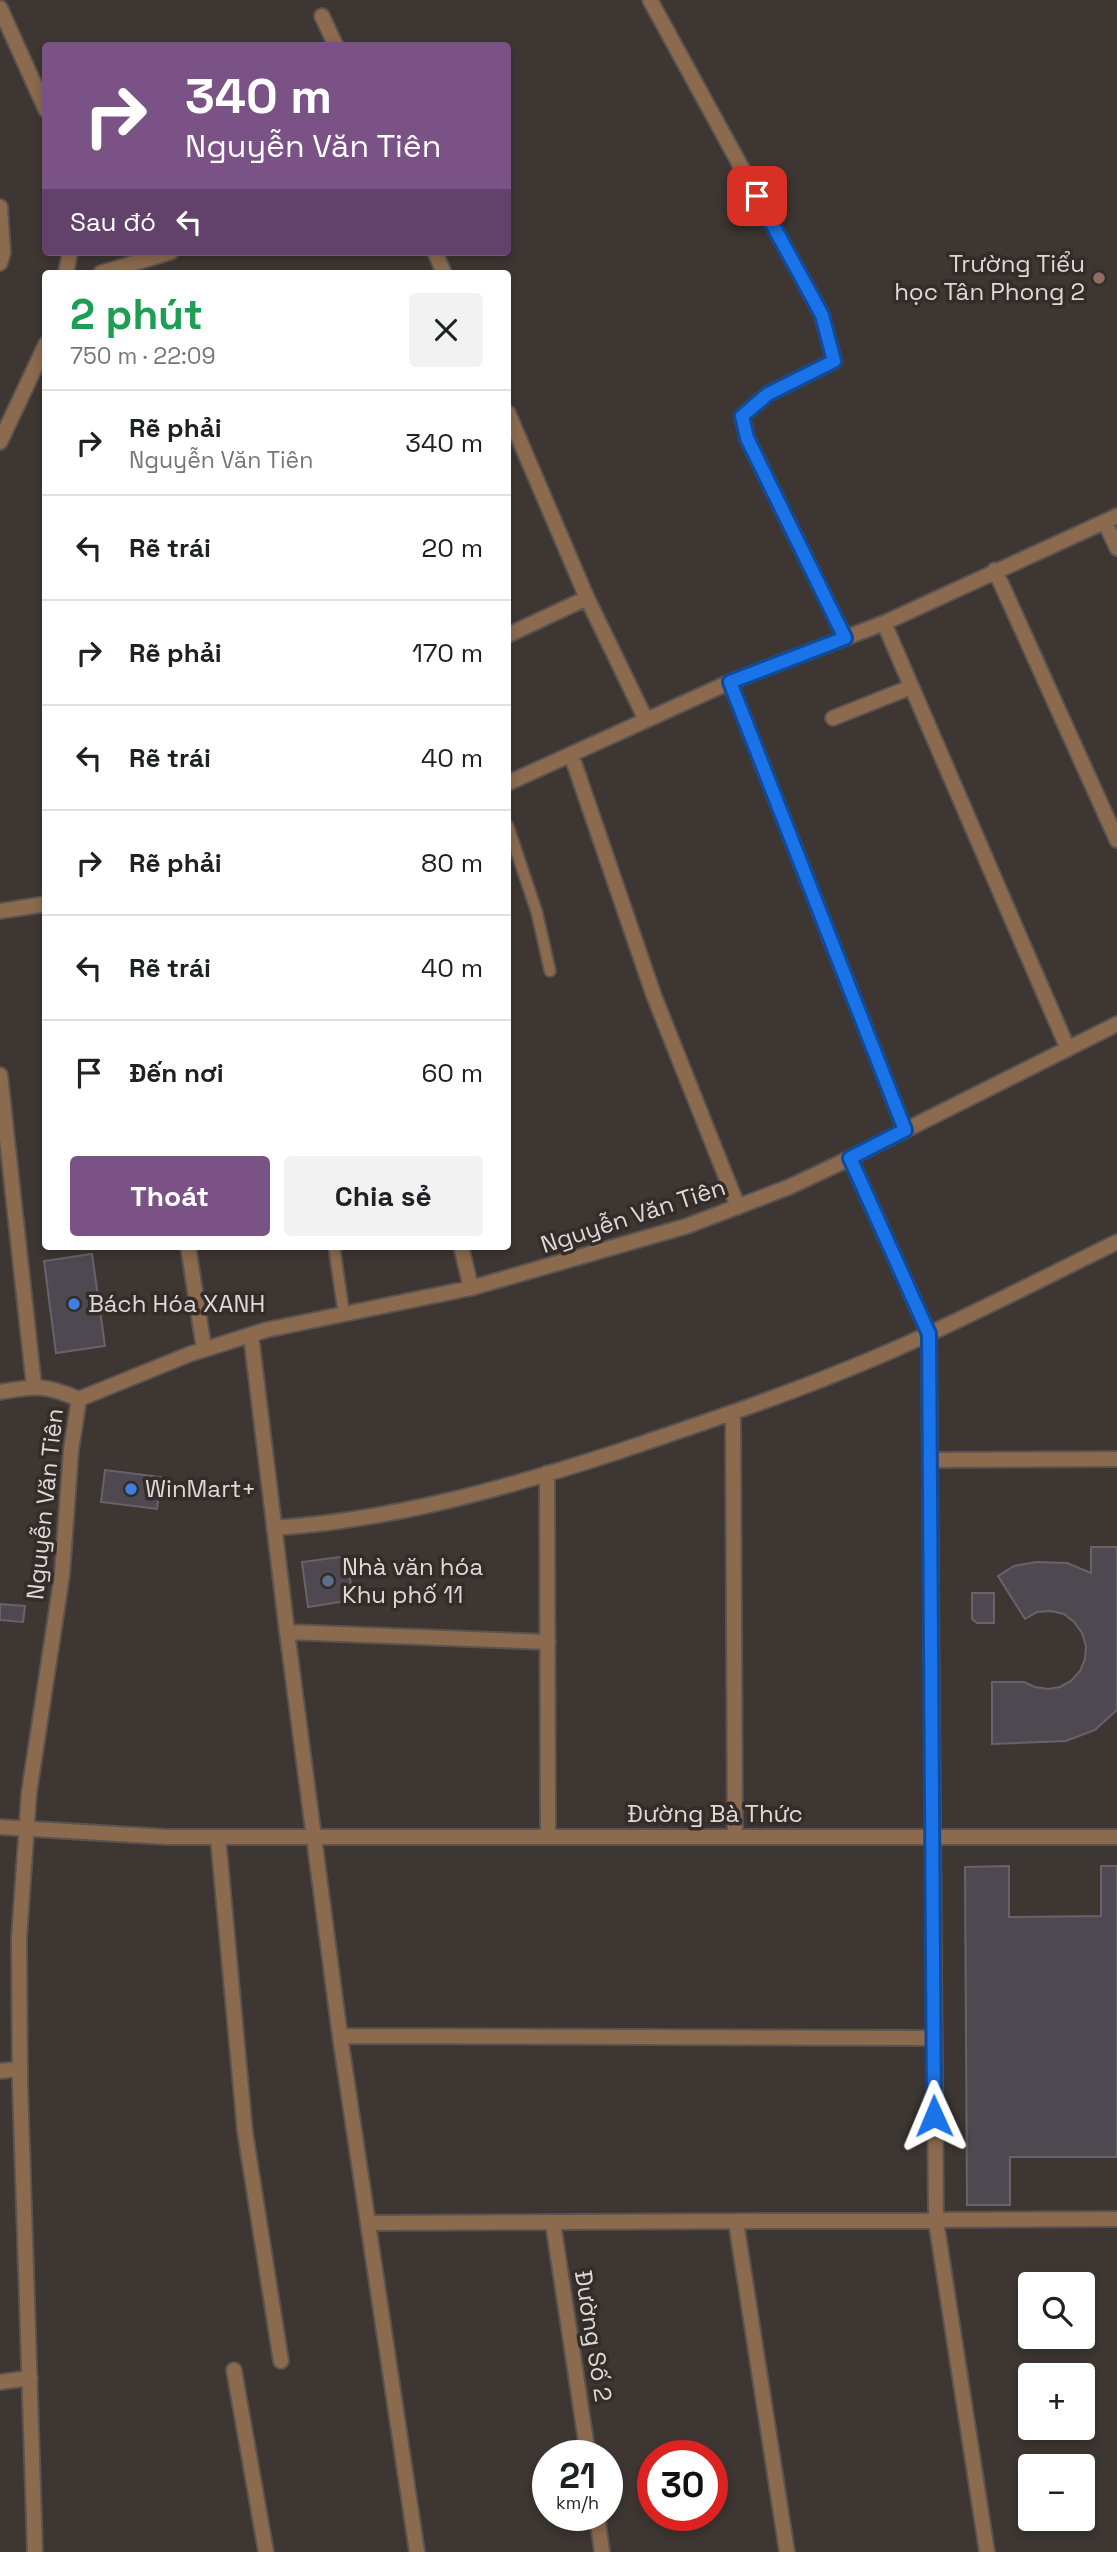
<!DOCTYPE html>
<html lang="vi">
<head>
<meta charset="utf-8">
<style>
  body { margin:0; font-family:"Space Grotesk",sans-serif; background:#f2f2f2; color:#202124; height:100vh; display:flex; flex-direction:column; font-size:26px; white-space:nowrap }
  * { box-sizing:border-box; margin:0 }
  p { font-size:23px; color:#757577 }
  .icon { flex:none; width:38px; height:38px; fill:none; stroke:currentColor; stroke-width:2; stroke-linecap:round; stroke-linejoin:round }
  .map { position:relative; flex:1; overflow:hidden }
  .side { position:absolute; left:42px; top:270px; width:469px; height:980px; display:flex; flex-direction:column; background:#fff; border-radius:7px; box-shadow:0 4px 10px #0003 }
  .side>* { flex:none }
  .banner { position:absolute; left:42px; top:42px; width:469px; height:214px; border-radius:7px; box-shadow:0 4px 10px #0003; background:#7b5285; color:#fff; overflow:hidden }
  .tools { position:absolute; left:1018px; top:2272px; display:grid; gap:14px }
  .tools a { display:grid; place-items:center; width:77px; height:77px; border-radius:7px; background:#fff; box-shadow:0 4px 10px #0003; font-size:35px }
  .speed { position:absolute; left:532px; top:2440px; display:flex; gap:14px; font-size:35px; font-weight:700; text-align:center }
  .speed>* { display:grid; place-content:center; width:91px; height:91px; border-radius:50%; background:#fff; box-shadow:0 4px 10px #0003; line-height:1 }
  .speed small { font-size:18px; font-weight:400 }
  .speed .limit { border:10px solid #d22; background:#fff; color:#111 }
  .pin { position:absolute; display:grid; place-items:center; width:60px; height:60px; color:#fff; margin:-30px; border-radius:14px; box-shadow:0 4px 10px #0006 }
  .me { position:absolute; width:77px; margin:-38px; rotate:359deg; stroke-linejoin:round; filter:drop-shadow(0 0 5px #0008) }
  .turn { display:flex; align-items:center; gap:24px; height:147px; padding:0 28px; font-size:32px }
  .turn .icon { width:91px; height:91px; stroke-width:2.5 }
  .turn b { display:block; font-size:49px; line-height:60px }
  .then { display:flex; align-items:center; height:66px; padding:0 28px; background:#0003; gap:14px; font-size:26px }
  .round { display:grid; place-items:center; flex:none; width:74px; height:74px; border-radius:7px; background:#f2f2f2 }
  .summary { display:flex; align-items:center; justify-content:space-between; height:119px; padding:0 28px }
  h1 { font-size:42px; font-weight:700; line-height:52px; color:#1e9e55 }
  .button { display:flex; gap:14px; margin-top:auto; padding:14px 28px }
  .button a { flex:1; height:80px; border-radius:7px; background:#7b5285; color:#fff; font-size:28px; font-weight:700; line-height:80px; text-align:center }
  .button a+a { background:#f2f2f2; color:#202124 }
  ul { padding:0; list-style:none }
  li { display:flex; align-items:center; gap:21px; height:105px; padding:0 28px; border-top:2px solid #e0e0e0 }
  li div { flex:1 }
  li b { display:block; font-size:26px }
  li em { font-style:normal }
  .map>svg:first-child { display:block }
  .building { fill:#4e4950; stroke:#68636a; stroke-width:2 }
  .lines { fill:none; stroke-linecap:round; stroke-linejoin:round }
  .service-casing { stroke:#5a5350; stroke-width:14 }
  .minor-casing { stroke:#5a5350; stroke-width:18 }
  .tertiary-casing { stroke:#5a5350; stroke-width:18 }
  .service { stroke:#8b6a4e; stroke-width:10 }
  .minor { stroke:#8b6a4e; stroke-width:14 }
  .tertiary { stroke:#8b6a4e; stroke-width:14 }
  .route-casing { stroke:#114b97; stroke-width:18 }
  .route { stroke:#1a73e8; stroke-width:12 }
  .education-dot { fill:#8d6e63; stroke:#332c28; stroke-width:2.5 }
  .shop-dot { fill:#3f7fe0; stroke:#332c28; stroke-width:2.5 }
  .service-dot { fill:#5c6f8a; stroke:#332c28; stroke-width:2.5 }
  .labels { text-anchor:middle; stroke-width:7; stroke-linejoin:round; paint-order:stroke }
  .poi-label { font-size:24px; fill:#ddd9d6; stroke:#332c28; text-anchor:start }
  .street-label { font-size:24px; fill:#ddd9d6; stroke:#332c28 }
</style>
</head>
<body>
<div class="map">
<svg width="1117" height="2552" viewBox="0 0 1117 2552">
  <rect width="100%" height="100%" fill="#3d3632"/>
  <path class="building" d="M 92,1254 L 105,1346 L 56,1353 L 44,1261 Z
    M 105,1470 L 161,1477 L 157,1509 L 101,1502 Z
    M 1091,1547 L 1117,1547 L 1117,1710 L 1095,1730 L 1066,1741 L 992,1744 L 992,1682 L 1024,1682 L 1035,1687 L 1048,1689 L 1060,1687 L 1071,1681 L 1080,1671 L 1085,1659 L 1086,1646 L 1082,1633 L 1074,1622 L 1064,1614 L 1051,1611 L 1037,1612 L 1025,1619 L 998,1576 L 1014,1566 L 1036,1562 L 1067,1563 L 1091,1573 Z
    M 347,1556 L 353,1600 L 308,1607 L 302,1562 Z
    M 972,1593 L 994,1593 L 994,1623 L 977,1623 L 972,1619 Z
    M 0,1604 L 25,1606 L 23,1622 L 0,1620 Z
    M 1009,1866 L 1009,1917 L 1101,1916 L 1101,1866 L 1117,1866 L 1117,2157 L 1010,2157 L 1010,2205 L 967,2205 L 965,1867 Z"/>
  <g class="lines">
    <defs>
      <path id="service" d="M 508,826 L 537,913 L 550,971
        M 334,1246 L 344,1315"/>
      <path id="minor" d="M 650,0 L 822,315 L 834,361 L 768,394 L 742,416 L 747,438 L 845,638
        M 0,8 L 46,110
        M 322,16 L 336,46
        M 0,207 L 3,253 L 0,263
        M 435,252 L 444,273
        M 66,273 L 70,252
        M 101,273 L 171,252
        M 508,413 L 587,598 L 646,720
        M 0,442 L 46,344
        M 1105,522 L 1117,548
        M 995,570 L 1117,840
        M 884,623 L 1068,1049
        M 508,635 L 587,598
        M 730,682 L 905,1130
        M 833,718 L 911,687
        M 571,754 L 654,996 L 738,1207
        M 508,783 L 730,682 L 884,623 L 1117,516
        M 0,911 L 46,904
        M 0,1075 L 34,1386
        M 850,1158 L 929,1334 L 936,2221 L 987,2552
        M 188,1246 L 204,1349
        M 461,1246 L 471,1288
        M 251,1335 L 287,1632 L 340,2036 L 417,2552
        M 0,1392 C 36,1386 44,1384 79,1399 L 190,1354 L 266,1330 L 471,1288 L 687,1226 L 789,1187 L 838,1164 L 1117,1024
        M 733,1413 L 735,1837
        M 930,1460 L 1117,1459
        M 547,1473 L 548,1837
        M 274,1528 C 393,1520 507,1488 620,1451 C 712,1420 804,1389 893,1350 C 969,1317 1043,1278 1117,1242
        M 287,1632 L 548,1642
        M 0,1827 L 167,1837 L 1117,1837
        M 218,1837 L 245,2132 L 281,2361
        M 340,2036 L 932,2038
        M 0,2071 L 20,2069
        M 736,2222 L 787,2552
        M 368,2223 L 1117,2219
        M 553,2223 L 588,2455
        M 234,2370 L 266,2552
        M 0,2382 L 30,2378
        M 597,2515 L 602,2552"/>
      <path id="tertiary" d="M 35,2552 L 20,2083 L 19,1939 L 29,1793 L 62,1575 L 71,1450 L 79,1399"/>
    </defs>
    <use href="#service" class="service-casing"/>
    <use href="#minor" class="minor-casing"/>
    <use href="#tertiary" class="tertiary-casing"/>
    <use href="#service" class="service"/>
    <use href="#minor" class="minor"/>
    <use href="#tertiary" class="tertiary"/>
  </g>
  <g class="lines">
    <defs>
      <path id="route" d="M 757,196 L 822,315 L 834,361 L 768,394 L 742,416 L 747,438 L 845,638 L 730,682 L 905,1130 L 850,1158 L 929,1334 L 934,2116"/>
    </defs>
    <use href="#route" class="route-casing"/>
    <use href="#route" class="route"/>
  </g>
  <circle class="education-dot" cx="1099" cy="278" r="7"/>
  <g class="shop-dot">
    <circle cx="74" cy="1304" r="7"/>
    <circle cx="131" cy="1489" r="7"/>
  </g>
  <circle class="service-dot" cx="328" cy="1581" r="7"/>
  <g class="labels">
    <g class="poi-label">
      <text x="1085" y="272" text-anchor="end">Trường Tiểu<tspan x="1085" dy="28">học Tân Phong 2</tspan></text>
      <text x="88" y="1312">Bách Hóa XANH</text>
      <text x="145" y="1497">WinMart+</text>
      <text x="342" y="1575">Nhà văn hóa<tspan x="342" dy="28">Khu phố 11</tspan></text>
    </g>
    <g class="street-label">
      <text transform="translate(633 1216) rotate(-18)" y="8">Nguyễn Văn Tiên</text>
      <text transform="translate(45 1504) rotate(-84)" y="8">Nguyễn Văn Tiên</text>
      <text x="715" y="1822">Đường Bà Thức</text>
      <text transform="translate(593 2336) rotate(81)" y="8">Đường Số 2</text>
    </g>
  </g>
</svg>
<div class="tools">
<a><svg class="icon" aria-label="search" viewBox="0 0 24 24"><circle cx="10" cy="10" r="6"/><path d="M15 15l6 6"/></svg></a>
<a>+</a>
<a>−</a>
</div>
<div class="speed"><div>21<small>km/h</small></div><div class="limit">30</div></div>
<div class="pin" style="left:757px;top:196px;background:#d93025"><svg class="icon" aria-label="arrive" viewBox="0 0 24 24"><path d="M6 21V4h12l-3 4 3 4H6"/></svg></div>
<svg class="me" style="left:934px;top:2116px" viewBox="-20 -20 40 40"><path d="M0-17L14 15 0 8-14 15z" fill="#1a73e8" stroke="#fff" stroke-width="4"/></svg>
<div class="banner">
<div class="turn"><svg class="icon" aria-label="right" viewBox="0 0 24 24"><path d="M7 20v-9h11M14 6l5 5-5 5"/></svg><div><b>340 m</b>Nguyễn Văn Tiên</div></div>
<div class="then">Sau đó<svg class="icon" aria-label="left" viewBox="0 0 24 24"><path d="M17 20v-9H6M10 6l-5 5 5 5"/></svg></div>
</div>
<section class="side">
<div class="summary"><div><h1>2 phút</h1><p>750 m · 22:09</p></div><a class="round"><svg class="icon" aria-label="close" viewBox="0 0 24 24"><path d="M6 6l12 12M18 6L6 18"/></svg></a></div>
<ul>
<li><svg class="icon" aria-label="right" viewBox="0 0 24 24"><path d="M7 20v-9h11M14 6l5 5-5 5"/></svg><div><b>Rẽ phải</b><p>Nguyễn Văn Tiên</p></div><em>340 m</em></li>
<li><svg class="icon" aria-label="left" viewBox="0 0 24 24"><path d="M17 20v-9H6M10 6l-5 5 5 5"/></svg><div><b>Rẽ trái</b></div><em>20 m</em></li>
<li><svg class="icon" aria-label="right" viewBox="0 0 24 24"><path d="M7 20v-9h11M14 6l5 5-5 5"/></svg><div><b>Rẽ phải</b></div><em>170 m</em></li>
<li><svg class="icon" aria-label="left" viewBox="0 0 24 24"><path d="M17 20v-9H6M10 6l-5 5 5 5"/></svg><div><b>Rẽ trái</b></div><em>40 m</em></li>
<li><svg class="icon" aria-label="right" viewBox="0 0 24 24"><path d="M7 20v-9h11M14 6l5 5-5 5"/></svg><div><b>Rẽ phải</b></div><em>80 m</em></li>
<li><svg class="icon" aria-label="left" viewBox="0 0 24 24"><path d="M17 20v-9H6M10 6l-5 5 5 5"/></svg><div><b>Rẽ trái</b></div><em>40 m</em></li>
<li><svg class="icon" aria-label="arrive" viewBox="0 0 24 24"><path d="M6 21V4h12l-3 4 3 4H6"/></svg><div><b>Đến nơi</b></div><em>60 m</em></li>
</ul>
<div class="button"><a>Thoát</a><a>Chia sẻ</a></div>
</section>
</div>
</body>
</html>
